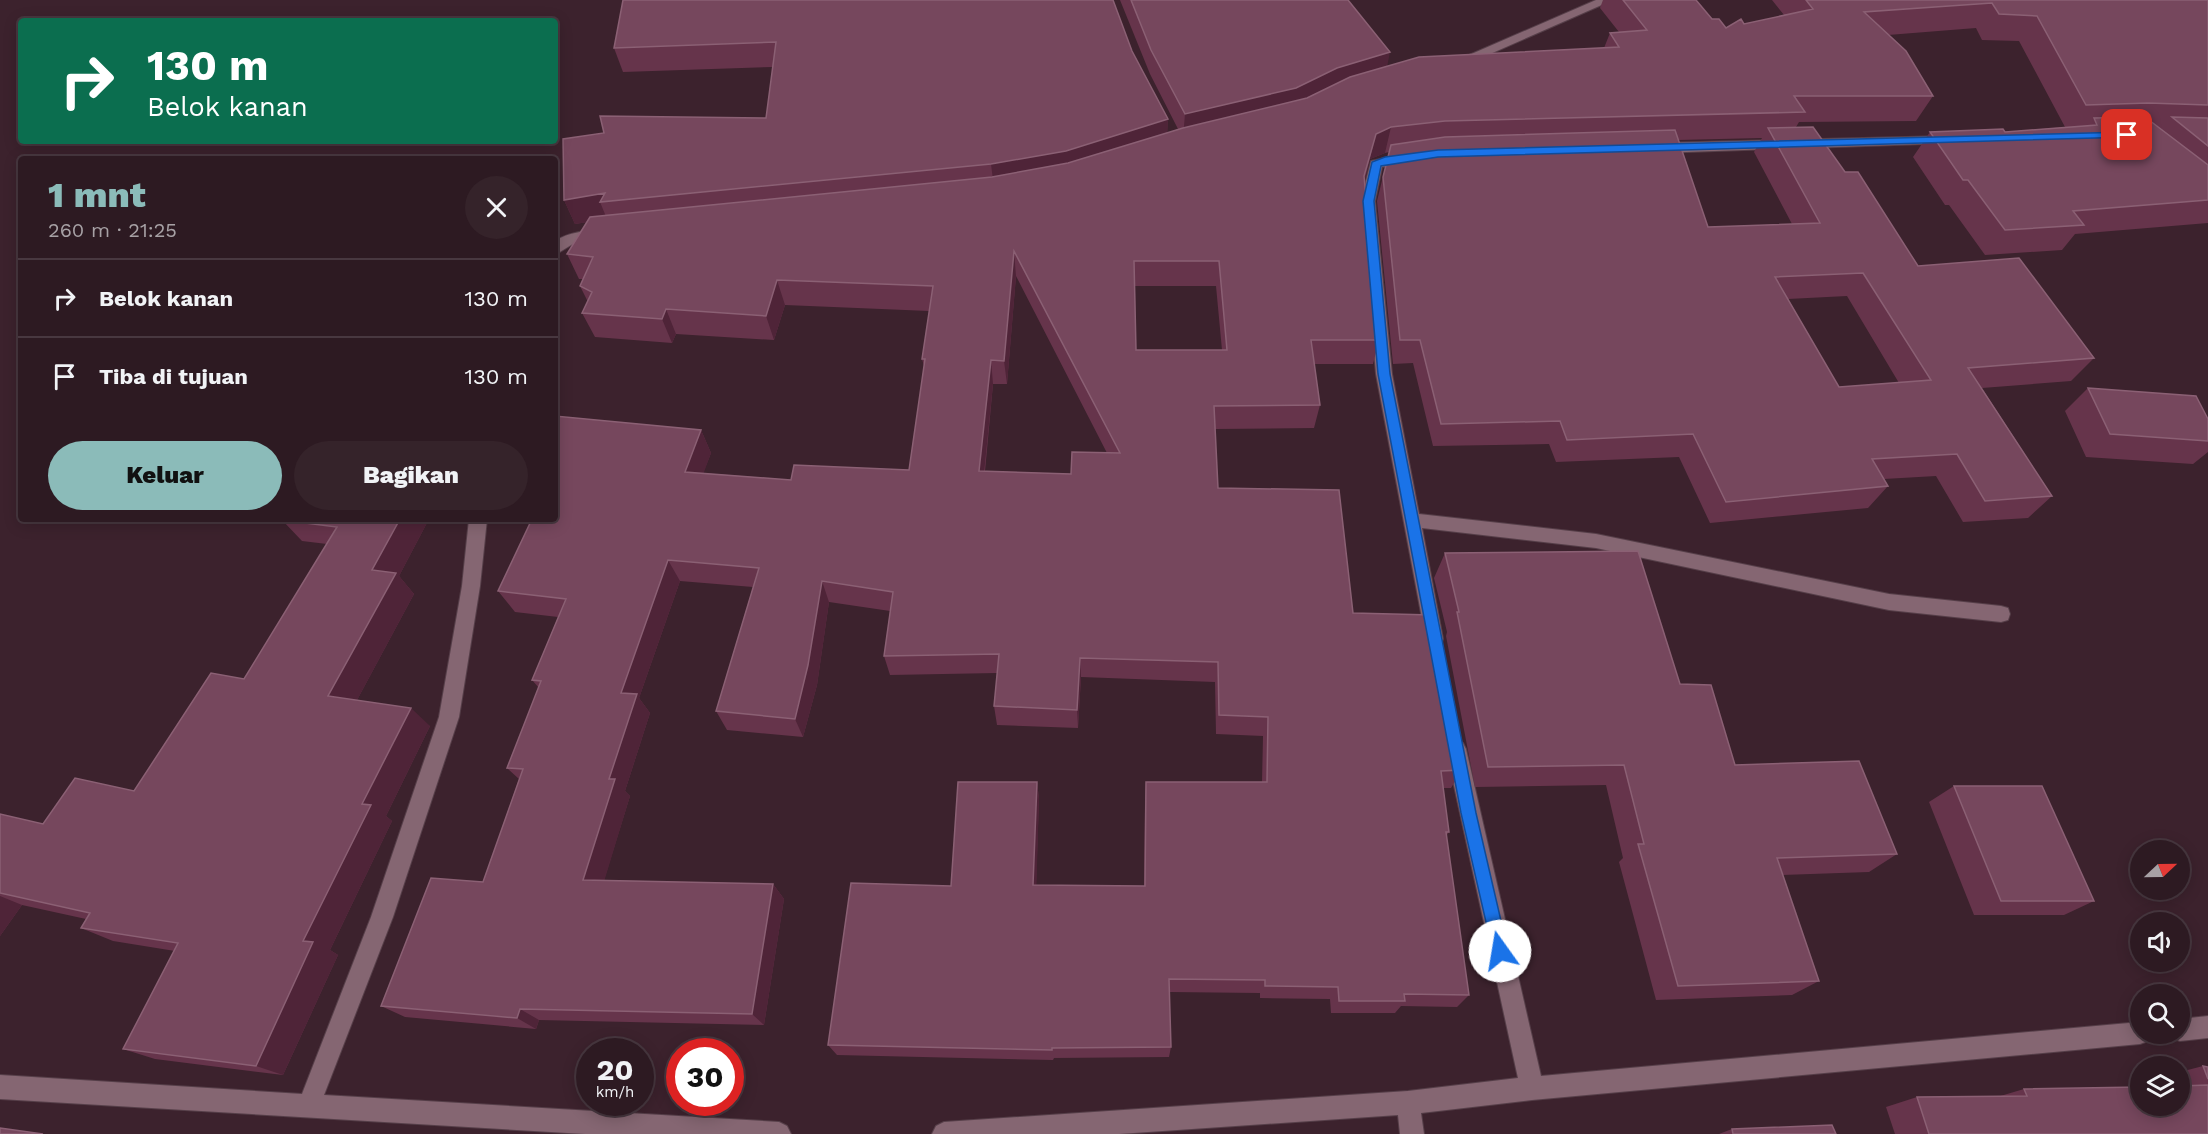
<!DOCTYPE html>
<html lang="id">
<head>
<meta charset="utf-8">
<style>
  body { margin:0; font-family:"Work Sans",sans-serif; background:#35232a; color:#f1f3f6; height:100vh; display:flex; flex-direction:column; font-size:22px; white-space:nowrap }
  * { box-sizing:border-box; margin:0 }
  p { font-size:20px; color:#a7a1a5 }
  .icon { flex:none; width:33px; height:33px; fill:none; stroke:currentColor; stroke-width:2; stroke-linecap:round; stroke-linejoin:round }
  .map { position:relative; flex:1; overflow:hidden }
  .drawer { position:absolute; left:18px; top:156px; width:540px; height:366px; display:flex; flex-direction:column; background:#2d1a22; border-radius:6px; box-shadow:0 3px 15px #0003,0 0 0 2px #483840 }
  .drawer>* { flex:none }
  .banner { position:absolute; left:18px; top:18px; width:540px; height:126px; border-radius:6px; box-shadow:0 3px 15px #0003,0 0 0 2px #483840; background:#0b6e4f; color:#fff; overflow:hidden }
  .needle { width:39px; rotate:68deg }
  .tools { position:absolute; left:2130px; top:840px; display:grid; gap:12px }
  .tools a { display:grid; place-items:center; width:60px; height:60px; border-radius:50%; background:#2d1a22; box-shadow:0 3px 15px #0003,0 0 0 2px #483840; font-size:30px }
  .speed { position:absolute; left:576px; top:1038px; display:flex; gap:12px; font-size:30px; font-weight:700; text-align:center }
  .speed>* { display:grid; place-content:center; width:78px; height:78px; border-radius:50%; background:#2d1a22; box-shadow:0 3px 15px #0003,0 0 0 2px #483840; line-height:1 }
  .speed small { font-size:15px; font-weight:400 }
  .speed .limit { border:9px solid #d22; background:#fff; color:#111 }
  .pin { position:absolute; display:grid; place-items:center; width:51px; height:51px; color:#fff; margin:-26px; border-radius:12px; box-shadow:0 3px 9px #0006 }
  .me { position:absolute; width:66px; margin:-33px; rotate:347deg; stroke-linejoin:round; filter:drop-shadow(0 0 4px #0008) }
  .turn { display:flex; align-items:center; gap:21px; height:126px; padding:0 30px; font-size:27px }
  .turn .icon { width:78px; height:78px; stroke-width:2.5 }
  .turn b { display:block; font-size:42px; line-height:51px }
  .round { display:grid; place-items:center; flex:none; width:63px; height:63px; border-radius:32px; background:#35232a }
  .summary { display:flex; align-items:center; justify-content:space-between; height:102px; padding:0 30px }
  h1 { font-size:36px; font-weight:800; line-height:45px; color:#8bbbb9 }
  .button { display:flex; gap:12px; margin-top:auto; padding:12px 30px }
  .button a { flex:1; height:69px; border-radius:36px; background:#8bbbb9; color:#111; font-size:24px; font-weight:800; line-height:69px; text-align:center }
  .button a+a { background:#35232a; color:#f1f3f6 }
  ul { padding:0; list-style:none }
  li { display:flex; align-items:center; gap:18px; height:78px; padding:0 30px; border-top:2px solid #483840 }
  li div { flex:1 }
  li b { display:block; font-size:22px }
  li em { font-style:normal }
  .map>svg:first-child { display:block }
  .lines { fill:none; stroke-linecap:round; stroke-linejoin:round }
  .street-casing { stroke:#563f49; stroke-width:2 }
  .street { fill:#856672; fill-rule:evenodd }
  .wall { fill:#66344b; fill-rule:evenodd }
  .shaded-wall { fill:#4f2438 }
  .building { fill:#76475d; stroke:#8b6074; stroke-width:1.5; fill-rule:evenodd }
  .route { fill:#1a73e8; stroke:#114b97; stroke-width:1.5 }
</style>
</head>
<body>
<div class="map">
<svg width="2208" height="1134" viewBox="0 0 2208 1134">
  <rect width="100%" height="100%" fill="#3c222d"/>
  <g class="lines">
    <defs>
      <path id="street" d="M 1596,0 L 1613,0 L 1465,65 L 1455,65 L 1453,62 Z
        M 1948,136 L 1953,137 L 1953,143 L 1658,153 L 1651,148 L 1658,143 Z
        M 1412,152 L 1419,157 L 1417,160 L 1382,167 L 1375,201 L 1392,374 L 1419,514 L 1596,534 L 1889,594 L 2001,606 L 2008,608 L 2010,614 L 2008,620 L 2001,622 L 1889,610 L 1596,548 L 1422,528 L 1443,639 L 1441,645 L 1434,647 L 1427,645 L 1376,374 L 1361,201 L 1371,161 Z
        M 602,229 L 609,234 L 607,238 L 576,242 L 555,255 L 555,241 C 569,232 585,231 602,229 Z
        M 469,519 L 487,519 L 480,586 L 459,717 L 393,917 L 324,1095 L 779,1122 L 787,1126 L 791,1134 L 585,1134 L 0,1099 L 0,1075 L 302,1094 L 371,917 L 439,717 L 462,586 Z
        M 1456,740 L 1463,743 L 1466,749 L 1541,1076 L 2140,1022 L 2140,1034 L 2151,1034 L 2148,1041 L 2140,1044 L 1532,1100 L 1421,1113 L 1424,1134 L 1400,1134 L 1398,1115 L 1119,1134 L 932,1134 L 936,1126 L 944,1122 L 1408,1091 L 1518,1078 L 1446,749 L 1449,743 Z
        M 2208,1016 L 2208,1038 L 2180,1041 L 2172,1038 L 2170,1034 L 2180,1034 L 2180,1019 Z"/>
    </defs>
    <use href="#street" class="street-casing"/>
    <use href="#street" class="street"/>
  </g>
  <path class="wall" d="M 623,0 L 1132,51 L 1168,119 L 1167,133 L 1178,129 L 1150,74 L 1120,0 L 1348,0 L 1387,66 L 1604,48 L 1610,33 L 1619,32 L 1600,8 L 1603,0 L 1696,0 L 1712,19 L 1726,28 L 1784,15 L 1772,0 L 2208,0 L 2208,223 L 2075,234 L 2062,250 L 1985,255 L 1949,205 L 1945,205 L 1913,157 L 1930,132 L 2005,132 L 2065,127 L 2019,41 L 1982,40 L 1976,28 L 1888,35 L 1933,96 L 1916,121 L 1799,122 L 1796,127 L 1845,172 L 1918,266 L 2094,358 L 2071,381 L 1982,388 L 2052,496 L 2028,518 L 1963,522 L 1936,476 L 1884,479 L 1888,486 L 1868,508 L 1710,523 L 1679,457 L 1556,462 L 1549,444 L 1433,446 L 1413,363 L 1393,364 L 1377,201 L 1389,152 L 1385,153 L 1370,159 L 1365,179 L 1379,340 L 1373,364 L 1314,364 L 1320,405 L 1314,428 L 1215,429 L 1218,488 L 1353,613 L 1462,770 L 1451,788 L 1443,788 L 1449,832 L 1446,836 L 1469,995 L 1457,1007 L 1401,1006 L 1395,1013 L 1331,1013 L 1330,999 L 1260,998 L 1260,993 L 1169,992 L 1171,1047 L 1169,1057 L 1054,1058 L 1053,1060 L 837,1055 L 828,1045 L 951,886 L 1037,782 L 1039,799 L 1036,885 L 1144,886 L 1145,799 L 1146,782 L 1262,782 L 1263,736 L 1216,734 L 1215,682 L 1081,677 L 1078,728 L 997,725 L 994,706 L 997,673 L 890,675 L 884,656 L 890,611 L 829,602 L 817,685 L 803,737 L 727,730 L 716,711 L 753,587 L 680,581 L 639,698 L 650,713 L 625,791 L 630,796 L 604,880 L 773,884 L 784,899 L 764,1025 L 539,1020 L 536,1029 L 405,1017 L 381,1006 L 483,882 L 519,779 L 507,768 L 539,688 L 532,680 L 558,617 L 515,612 L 498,591 L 701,430 L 711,453 L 703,473 L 791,480 L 909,470 L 924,366 L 922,359 L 929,311 L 785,305 L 774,340 L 676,334 L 672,343 L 595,337 L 582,313 L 588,302 L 580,286 L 583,279 L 579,279 L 567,254 L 587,222 L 575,224 L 564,200 L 766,118 L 773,67 L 623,72 L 614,48 ZM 1762,138 L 1754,152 L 1792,224 L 1708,227 L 1678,140 ZM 1016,276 L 1107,453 L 1071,474 L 985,471 L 993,384 L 1007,384 ZM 1135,286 L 1216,286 L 1222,350 L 1136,350 ZM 1847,296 L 1899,383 L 1839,387 L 1788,299 Z
    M 2088,388 L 2208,419 L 2208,452 L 2193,464 L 2086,457 L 2065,411 Z
    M 429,519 L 399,576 L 414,594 L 357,700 L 430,726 L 386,816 L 392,821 L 330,950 L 338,955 L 283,1075 L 155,1059 L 123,1049 L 175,951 L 113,941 L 81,928 L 86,919 L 22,905 L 0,936 L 0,814 L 43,824 L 134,791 L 244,679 L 327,544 L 302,541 L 282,520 Z
    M 1445,553 L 1680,684 L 1735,765 L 1897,854 L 1869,872 L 1782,875 L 1819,981 L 1792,995 L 1656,1000 L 1619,862 L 1623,858 L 1606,785 L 1475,787 L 1446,636 L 1447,632 L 1434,578 Z
    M 1954,786 L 2094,901 L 2064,915 L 1974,915 L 1929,802 Z
    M 2203,1066 L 2208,1067 L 2208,1134 L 1895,1134 L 1886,1107 L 1917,1097 L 1997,1097 L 2024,1089 L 2180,1106 L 2180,1072 Z
    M 1732,1129 L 1836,1134 L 1719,1134 Z"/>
  <path class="shaded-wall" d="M 1390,52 L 1385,77 L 1183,138 L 1185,114 Z
    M 1168,119 L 1167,144 L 994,188 L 991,164 Z
    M 1391,127 L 1385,153 L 1370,159 L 1359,201 L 1376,134 Z
    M 605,193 L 600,202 L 607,219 L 575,224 L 564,200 Z
    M 1014,251 L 1016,276 L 1007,384 L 1004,361 Z
    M 777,280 L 785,305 L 774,340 L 766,316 Z
    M 666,309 L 676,334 L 672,343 L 662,319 Z
    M 991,360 L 993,384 L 982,493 L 979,471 Z
    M 701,430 L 711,453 L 696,494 L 685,472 Z
    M 400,519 L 429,519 L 399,576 L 414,594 L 349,715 L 328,696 L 372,570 Z
    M 668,560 L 680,581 L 639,698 L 650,713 L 625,791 L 630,796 L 600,895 L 583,880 L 609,779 L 621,693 Z
    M 822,581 L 829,602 L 817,685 L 803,737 L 795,719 Z
    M 1080,658 L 1081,677 L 1078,728 L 1077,710 Z
    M 411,708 L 430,726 L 386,816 L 392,821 L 330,950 L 338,955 L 283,1075 L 256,1066 L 303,941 L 362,804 Z
    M 1037,782 L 1039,799 L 1036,900 L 1033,885 Z
    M 773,884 L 784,899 L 764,1025 L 752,1014 Z
    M 0,896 L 22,905 L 0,936 Z
    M 520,1009 L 539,1020 L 536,1029 L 517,1018 Z"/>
  <path class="building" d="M 623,0 L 1113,0 L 1132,51 L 1168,119 L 1066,151 L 991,164 L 600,202 L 605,193 L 564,200 L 563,139 L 604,133 L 600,116 L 766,118 L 776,42 L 614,48 Z
    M 1131,0 L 1348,0 L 1390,52 L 1337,68 L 1296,88 L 1185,114 L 1151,50 Z
    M 1623,0 L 1696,0 L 1712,19 L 1719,19 L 1726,28 L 1741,19 L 1744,24 L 1813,9 L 1806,0 L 2208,0 L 2208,105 L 2148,103 L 2086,105 L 2037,16 L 1999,14 L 1992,3 L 1864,12 L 1906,51 L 1933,96 L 1794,96 L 1805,112 L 1445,121 L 1391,127 L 1376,134 L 1364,176 L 1379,340 L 1311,340 L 1320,405 L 1214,406 L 1218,488 L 1339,490 L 1353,613 L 1432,615 L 1462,770 L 1441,771 L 1449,832 L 1446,832 L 1469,995 L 1404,994 L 1405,1001 L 1339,1001 L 1338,987 L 1265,986 L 1265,980 L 1169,979 L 1171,1047 L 1052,1048 L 1052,1050 L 828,1045 L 851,883 L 951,886 L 958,782 L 1037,782 L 1033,885 L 1145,886 L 1146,782 L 1267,782 L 1268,717 L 1219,715 L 1218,662 L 1080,658 L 1077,710 L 994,706 L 999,654 L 884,656 L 893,592 L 822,581 L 808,665 L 795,719 L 716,711 L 759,568 L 668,560 L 621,693 L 637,694 L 609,779 L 615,779 L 583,880 L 773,884 L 752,1014 L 520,1009 L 517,1018 L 381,1006 L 431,878 L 483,882 L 523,769 L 507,768 L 541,681 L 532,680 L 566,599 L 498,591 L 532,519 L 555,519 L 555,416 L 701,430 L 685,472 L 791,480 L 794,465 L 909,470 L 925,359 L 922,359 L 933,286 L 777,280 L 766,316 L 666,309 L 662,319 L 582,313 L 592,292 L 580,286 L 593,257 L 567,254 L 590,217 L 992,177 L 1068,163 L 1183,128 L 1307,98 L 1350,77 L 1419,57 L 1619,47 L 1610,33 L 1647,30 ZM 1014,251 L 1120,453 L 1072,452 L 1071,474 L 979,471 L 991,360 L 1004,361 ZM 1134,261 L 1219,261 L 1227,350 L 1136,350 Z
    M 2145,117 L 2208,165 L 2208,200 L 2073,211 L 2084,225 L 2005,230 L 1968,180 L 1963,180 L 1930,132 L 2003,129 L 2005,132 L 2097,125 L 2094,118 Z
    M 2172,117 L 2208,118 L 2208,146 Z
    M 1813,127 L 1845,172 L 1858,172 L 1918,266 L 2019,258 L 2094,358 L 1968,368 L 2052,496 L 1985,501 L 1957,454 L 1872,459 L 1888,486 L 1726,502 L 1693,434 L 1567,440 L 1560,421 L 1441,424 L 1420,340 L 1400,340 L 1383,177 L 1391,145 L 1445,137 L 1675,130 L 1708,227 L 1820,223 L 1768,128 ZM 1863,273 L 1931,380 L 1839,387 L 1775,277 Z
    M 2088,388 L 2196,396 L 2208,419 L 2208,441 L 2110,434 Z
    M 282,519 L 400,519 L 372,570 L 396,573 L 328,696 L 411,708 L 362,804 L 371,805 L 303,941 L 313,942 L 256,1066 L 123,1049 L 178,943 L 81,928 L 90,913 L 0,893 L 0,814 L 43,824 L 75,778 L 134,791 L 211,673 L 244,679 L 337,527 L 282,520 Z
    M 1638,551 L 1680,684 L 1711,685 L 1735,765 L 1859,761 L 1897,854 L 1777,858 L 1819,981 L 1678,986 L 1638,844 L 1644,844 L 1624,765 L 1488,767 L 1457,612 L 1459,612 L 1445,553 Z
    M 1954,786 L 2042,786 L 2094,901 L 2001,901 Z
    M 2203,1066 L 2208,1067 L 2208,1079 Z
    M 2208,1085 L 2208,1134 L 1929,1134 L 1917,1097 L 2027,1096 L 2024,1089 L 2140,1087 L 2140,1106 L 2180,1106 L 2180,1086 Z
    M 1832,1125 L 1836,1134 L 1733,1134 L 1732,1129 Z
    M 0,1128 L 43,1134 L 0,1134 Z"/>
  <path class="route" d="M 2127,132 L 2131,133 L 2131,137 L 1438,157 L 1381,166 L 1374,201 L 1390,374 L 1476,813 L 1508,951 L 1506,957 L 1500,959 L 1494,957 L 1461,813 L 1378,374 L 1363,201 L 1372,162 L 1385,157 L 1438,150 Z"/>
</svg>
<div class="tools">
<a><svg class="needle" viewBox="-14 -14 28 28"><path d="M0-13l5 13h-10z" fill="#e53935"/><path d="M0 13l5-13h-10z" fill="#a7a1a5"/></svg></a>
<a><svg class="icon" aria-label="sound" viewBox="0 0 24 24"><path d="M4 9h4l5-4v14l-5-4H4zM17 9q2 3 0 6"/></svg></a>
<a><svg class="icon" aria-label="search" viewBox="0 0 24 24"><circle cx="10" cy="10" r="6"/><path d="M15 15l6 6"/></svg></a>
<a><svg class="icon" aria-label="layers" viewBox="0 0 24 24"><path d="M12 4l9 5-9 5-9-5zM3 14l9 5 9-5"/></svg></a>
</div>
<div class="speed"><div>20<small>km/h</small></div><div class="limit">30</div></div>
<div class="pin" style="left:2127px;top:135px;background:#d93025"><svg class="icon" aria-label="arrive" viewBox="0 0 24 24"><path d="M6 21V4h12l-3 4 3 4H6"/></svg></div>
<svg class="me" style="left:1500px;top:951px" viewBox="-20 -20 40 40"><circle r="19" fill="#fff"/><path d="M0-13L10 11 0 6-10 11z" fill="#1a73e8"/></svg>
<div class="banner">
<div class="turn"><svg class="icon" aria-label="right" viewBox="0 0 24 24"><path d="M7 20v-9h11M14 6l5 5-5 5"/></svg><div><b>130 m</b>Belok kanan</div></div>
</div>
<section class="drawer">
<div class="summary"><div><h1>1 mnt</h1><p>260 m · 21:25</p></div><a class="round"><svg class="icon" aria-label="close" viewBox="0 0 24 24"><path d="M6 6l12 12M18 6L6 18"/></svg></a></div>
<ul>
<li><svg class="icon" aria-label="right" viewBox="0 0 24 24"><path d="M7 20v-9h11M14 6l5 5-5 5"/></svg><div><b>Belok kanan</b></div><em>130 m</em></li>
<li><svg class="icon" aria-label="arrive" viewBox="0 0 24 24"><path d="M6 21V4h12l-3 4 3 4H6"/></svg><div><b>Tiba di tujuan</b></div><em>130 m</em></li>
</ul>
<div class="button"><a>Keluar</a><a>Bagikan</a></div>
</section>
</div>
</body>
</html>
